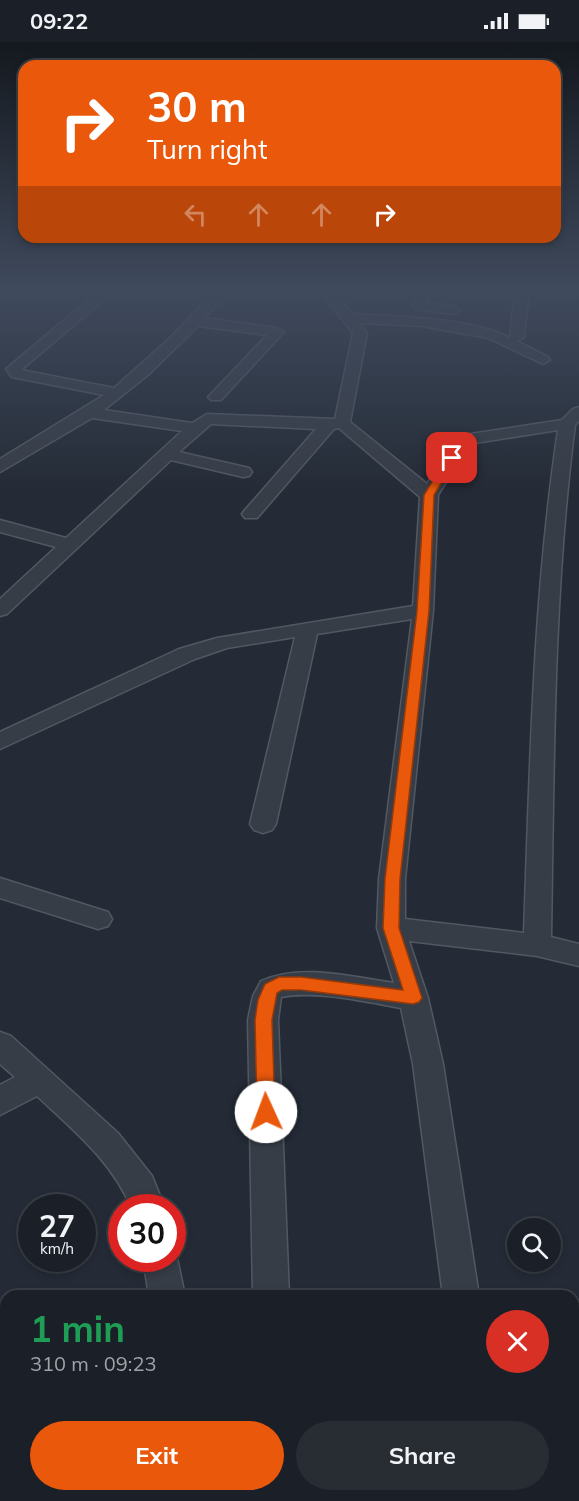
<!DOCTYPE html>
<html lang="en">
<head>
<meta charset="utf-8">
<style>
  body { margin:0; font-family:Mulish,sans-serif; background:#282d34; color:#f1f3f6; height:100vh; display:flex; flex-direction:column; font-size:22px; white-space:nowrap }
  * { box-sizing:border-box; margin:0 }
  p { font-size:20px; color:#a0a3a8 }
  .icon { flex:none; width:33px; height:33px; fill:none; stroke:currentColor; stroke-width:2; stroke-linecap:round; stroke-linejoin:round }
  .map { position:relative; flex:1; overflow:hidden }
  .sheet { position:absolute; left:0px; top:1248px; width:579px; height:212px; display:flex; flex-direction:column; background:#1b2028; border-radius:18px 18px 0 0; box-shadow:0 3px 9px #0003,0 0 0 2px #393e45 }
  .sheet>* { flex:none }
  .top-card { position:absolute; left:18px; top:18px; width:543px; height:183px; border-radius:18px; box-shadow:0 3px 9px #0003,0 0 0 2px #393e45; background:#ea580c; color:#fff; overflow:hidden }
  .controls { position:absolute; left:507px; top:1176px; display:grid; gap:12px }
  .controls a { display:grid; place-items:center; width:54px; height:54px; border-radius:50%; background:#1b2028; box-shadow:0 3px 9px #0003,0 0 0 2px #393e45; font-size:30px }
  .speed { position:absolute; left:18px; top:1152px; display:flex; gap:12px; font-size:30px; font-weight:700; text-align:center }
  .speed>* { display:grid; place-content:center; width:78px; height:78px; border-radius:50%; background:#1b2028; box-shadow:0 3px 9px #0003,0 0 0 2px #393e45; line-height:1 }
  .speed small { font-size:15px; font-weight:400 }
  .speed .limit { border:9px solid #d22; background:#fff; color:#111 }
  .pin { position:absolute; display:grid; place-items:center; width:51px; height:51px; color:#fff; margin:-26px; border-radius:12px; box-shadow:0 3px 9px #0006 }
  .me { position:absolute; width:66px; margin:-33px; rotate:358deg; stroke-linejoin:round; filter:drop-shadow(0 0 4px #0008) }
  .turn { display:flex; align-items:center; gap:21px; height:126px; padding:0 30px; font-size:27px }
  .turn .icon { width:78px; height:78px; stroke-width:2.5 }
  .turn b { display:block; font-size:42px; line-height:51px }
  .lanes { display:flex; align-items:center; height:57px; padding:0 30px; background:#0003; justify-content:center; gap:30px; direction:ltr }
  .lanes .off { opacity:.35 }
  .round { display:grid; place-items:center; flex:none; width:63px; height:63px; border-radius:32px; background:#282d34 }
  .overview { display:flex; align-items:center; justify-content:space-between; height:102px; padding:0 30px }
  h1 { font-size:36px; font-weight:700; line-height:45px; color:#1e9e55 }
  .button { display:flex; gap:12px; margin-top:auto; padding:12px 30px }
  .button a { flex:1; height:69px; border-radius:36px; background:#ea580c; color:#fff; font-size:24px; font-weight:700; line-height:69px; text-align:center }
  .button a+a { background:#282d34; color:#f1f3f6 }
  .status { display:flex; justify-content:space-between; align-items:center; height:42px; padding:0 30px; background:#1b2028; direction:ltr }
  .status svg { height:16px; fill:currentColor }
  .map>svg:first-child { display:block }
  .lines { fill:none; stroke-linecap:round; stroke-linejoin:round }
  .minor-casing { stroke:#525861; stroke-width:3 }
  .minor { fill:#373d47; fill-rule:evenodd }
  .route { fill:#ea580c; stroke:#983908; stroke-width:1.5 }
</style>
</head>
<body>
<div class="status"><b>09:22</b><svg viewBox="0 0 49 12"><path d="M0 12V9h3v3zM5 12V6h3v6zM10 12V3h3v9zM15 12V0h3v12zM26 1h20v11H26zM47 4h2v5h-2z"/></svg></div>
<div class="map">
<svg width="579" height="1459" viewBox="0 0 579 1459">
  <rect width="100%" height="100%" fill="#242b36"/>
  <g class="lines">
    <defs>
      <path id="minor" d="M 100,248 L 115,248 L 21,328 L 114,346 L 171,295 L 215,248 L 229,248 L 205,276 L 277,286 L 284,290 L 221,358 L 211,358 L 208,355 L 211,352 L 267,293 L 198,284 L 149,332 L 104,368 L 192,381 L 207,372 L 335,377 L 353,291 L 319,248 L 333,248 L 352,272 C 399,275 468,275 510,296 L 515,248 L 529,248 L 524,295 L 517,299 L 548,315 L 550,318 L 543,322 L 488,296 L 422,284 L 359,281 L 367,291 L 350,380 L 427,442 L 457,394 L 562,378 L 573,367 L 579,365 L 579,379 L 575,383 C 553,553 554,724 551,895 L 579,902 L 579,924 L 537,914 L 409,899 L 428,956 L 443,1022 L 479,1254 L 443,1254 L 413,1022 L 401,966 C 366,960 315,948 281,955 L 278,978 L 289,1254 L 253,1254 L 248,978 L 253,954 L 261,939 C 301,921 352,935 394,941 L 377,886 L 379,837 L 412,577 L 317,592 L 276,782 L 272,788 L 263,791 L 254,788 L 250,782 L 295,595 L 227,606 L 195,617 L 0,707 L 0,690 L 179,607 L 217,596 L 413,564 L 420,455 L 339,386 L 334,387 L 257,476 L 245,476 L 242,472 L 245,468 L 316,387 L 211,382 L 179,410 L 249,426 L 252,430 L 249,434 L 243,435 L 171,418 L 7,572 L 0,574 L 0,557 L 56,505 L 0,490 L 0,478 L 66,496 L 182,389 L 92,376 L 0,430 L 0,417 L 104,353 L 12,335 L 6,327 ZM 558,388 C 533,555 530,723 524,891 L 405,877 L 405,837 L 433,569 L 438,453 L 469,402 Z
        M 415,248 L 429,248 L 427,261 L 453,264 L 460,268 L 453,272 L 415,267 L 413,264 Z
        M 0,836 L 108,870 L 112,877 L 108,884 L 98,887 L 0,856 Z
        M 0,990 L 11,994 L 118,1091 L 152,1134 L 165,1166 L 131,1166 C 114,1121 71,1086 37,1054 L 0,1073 L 0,1043 L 15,1035 L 0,1022 Z
        M 172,1204 L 177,1216 L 185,1254 L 149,1254 L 143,1216 L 172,1216 Z
        M 6,1309 L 6,1347 L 0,1348 L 0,1310 Z
        M 182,1454 L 222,1454 L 223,1459 L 183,1459 Z
        M 257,1454 L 297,1454 L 297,1459 L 257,1459 Z
        M 470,1454 L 510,1454 L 510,1459 L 470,1459 Z"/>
    </defs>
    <use href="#minor" class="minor-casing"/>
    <use href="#minor" class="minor"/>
  </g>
  <linearGradient id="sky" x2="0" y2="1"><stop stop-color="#14181e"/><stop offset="0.55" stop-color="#3f4a5d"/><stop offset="1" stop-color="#3f4a5d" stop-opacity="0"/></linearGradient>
  <rect width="579" height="452" fill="url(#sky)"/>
  <path class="route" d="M 448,414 L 456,416 L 434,453 L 429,569 L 400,837 L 399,886 L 422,956 L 419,960 L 413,962 L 301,948 L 282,948 L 277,951 L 272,978 L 275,1070 L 272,1076 L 266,1078 L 259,1076 L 257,1070 L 255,978 L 258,958 L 265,942 L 279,935 L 301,935 L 403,948 L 383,886 L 385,837 L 417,569 L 424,453 Z"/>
</svg>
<div class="controls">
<a><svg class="icon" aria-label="search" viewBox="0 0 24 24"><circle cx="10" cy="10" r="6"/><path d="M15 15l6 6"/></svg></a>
</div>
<div class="speed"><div>27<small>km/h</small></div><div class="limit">30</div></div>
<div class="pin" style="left:452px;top:416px;background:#d93025"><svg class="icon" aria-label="arrive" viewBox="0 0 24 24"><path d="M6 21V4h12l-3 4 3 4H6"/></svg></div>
<svg class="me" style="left:266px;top:1070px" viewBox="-20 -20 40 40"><circle r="19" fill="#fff"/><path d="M0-13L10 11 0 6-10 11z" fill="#ea580c"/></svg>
<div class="top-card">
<div class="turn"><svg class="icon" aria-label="right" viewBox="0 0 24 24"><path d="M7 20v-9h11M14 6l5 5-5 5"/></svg><div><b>30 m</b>Turn right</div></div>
<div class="lanes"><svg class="icon off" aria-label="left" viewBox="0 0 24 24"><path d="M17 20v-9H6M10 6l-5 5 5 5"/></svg><svg class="icon off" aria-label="ahead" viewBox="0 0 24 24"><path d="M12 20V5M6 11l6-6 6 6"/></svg><svg class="icon off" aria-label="ahead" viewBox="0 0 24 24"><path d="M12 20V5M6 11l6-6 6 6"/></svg><svg class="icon" aria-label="right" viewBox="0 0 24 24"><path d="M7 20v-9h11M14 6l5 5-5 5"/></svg></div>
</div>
<section class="sheet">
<div class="overview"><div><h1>1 min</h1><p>310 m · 09:23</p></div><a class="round" style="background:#d93025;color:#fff"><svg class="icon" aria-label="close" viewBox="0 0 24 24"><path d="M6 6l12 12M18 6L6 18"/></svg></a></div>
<div class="button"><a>Exit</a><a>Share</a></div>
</section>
</div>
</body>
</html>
